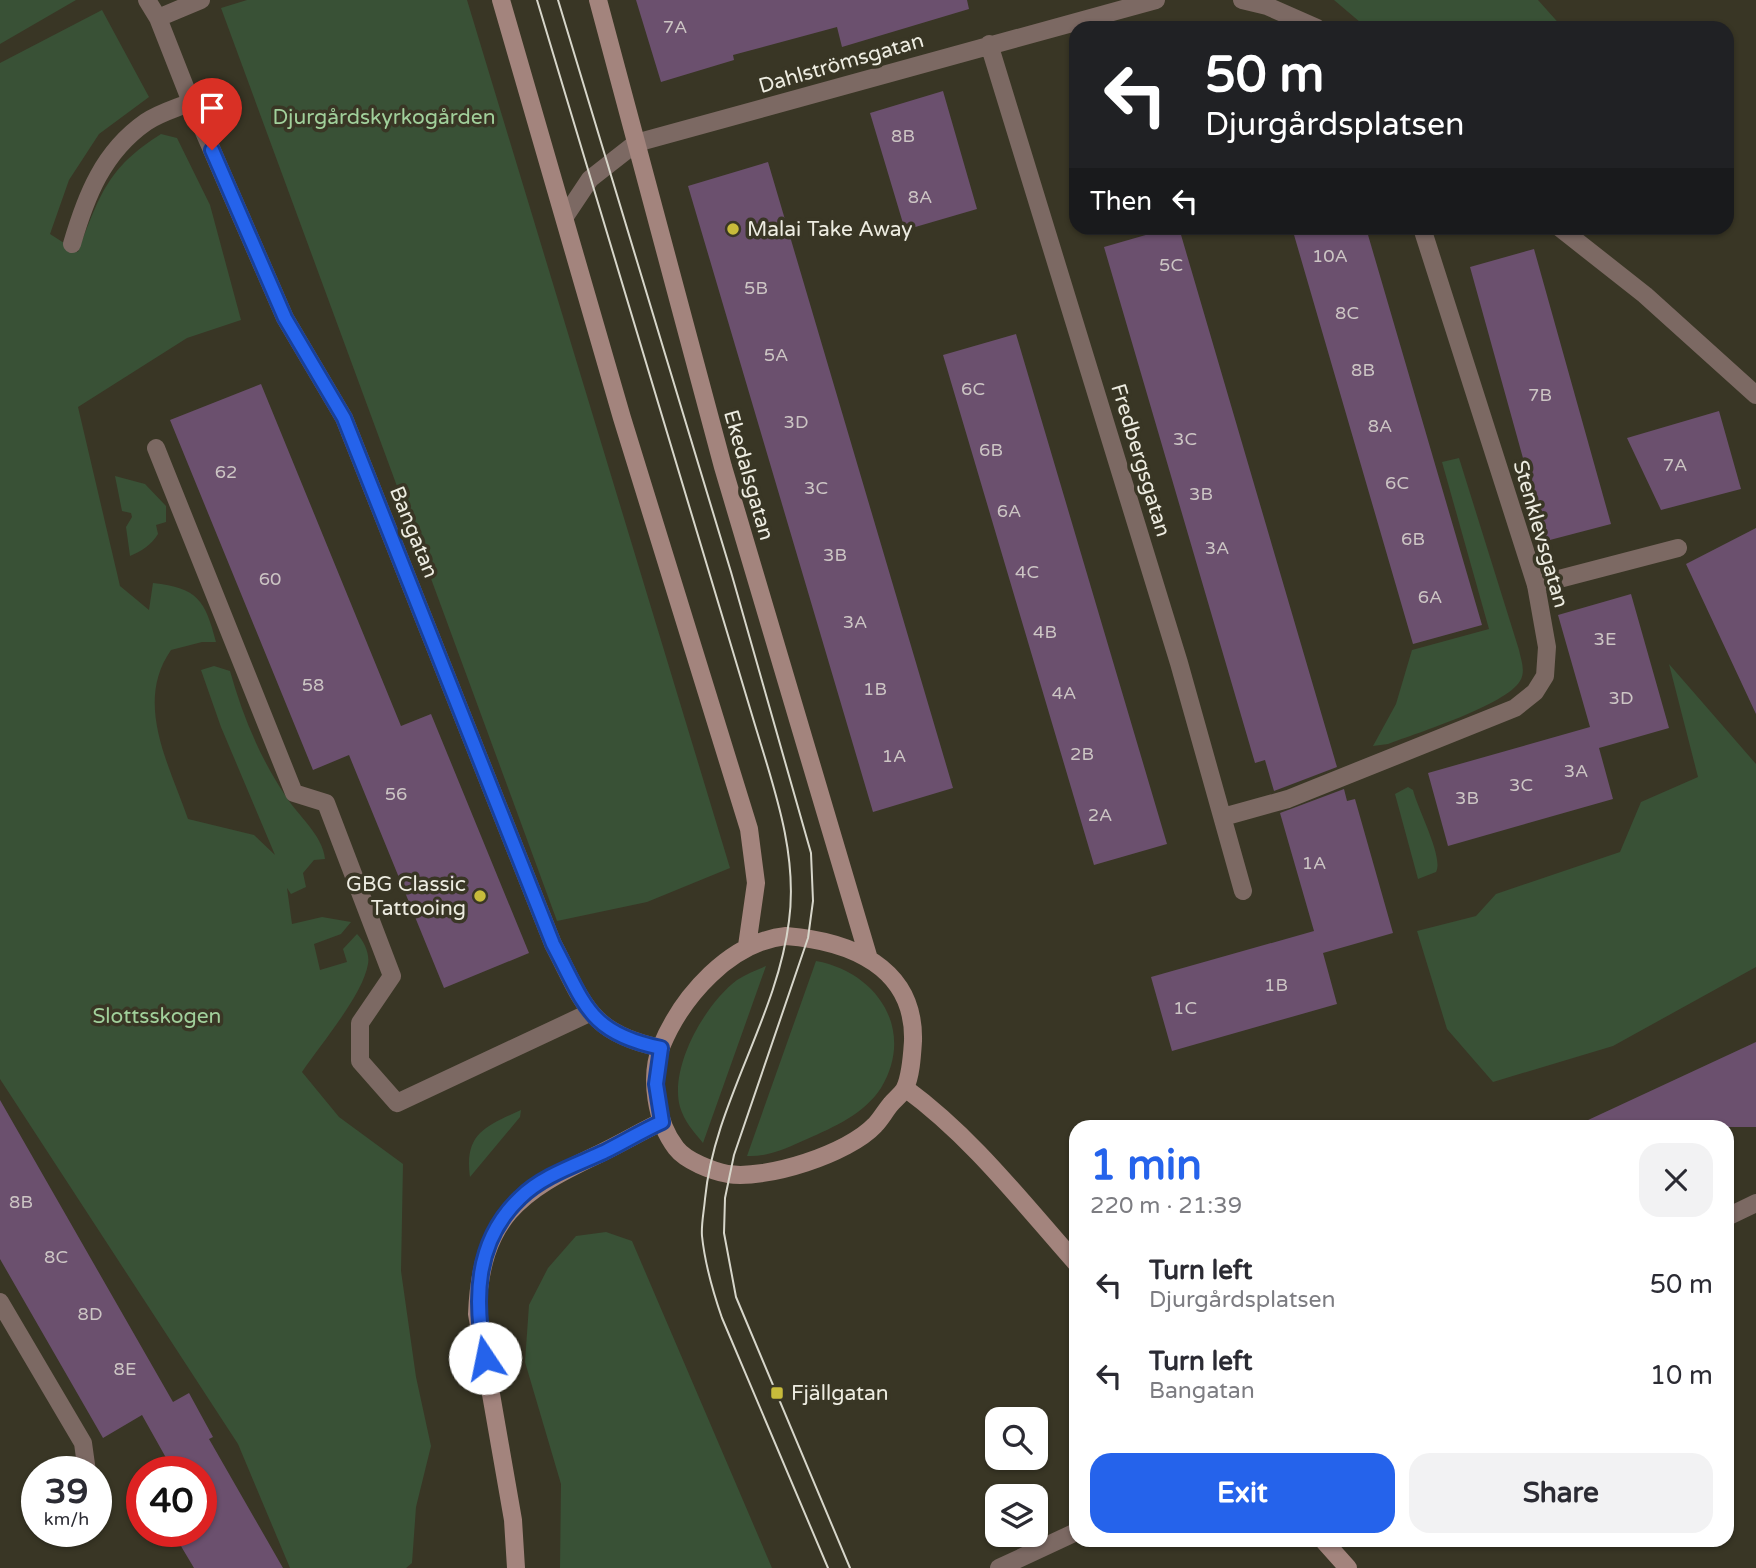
<!DOCTYPE html>
<html lang="en">
<head>
<meta charset="utf-8">
<style>
  body { margin:0; font-family:"Varela Round",sans-serif; background:#f2f2f3; color:#2b2b33; height:100vh; display:flex; flex-direction:column; font-size:26px; white-space:nowrap }
  * { box-sizing:border-box; margin:0 }
  p { font-size:23px; color:#7c7c81 }
  .icon { flex:none; width:38px; height:38px; fill:none; stroke:currentColor; stroke-width:2; stroke-linecap:round; stroke-linejoin:round }
  .map { position:relative; flex:1; overflow:hidden }
  .drawer { position:absolute; left:1069px; top:1120px; width:665px; height:427px; display:flex; flex-direction:column; background:#fff; border-radius:21px; box-shadow:0 2px 5px #0004 }
  .drawer>* { flex:none }
  .top-card { position:absolute; left:1069px; top:21px; width:665px; height:214px; border-radius:21px; box-shadow:0 2px 5px #0004; background:#202124; color:#fff; overflow:hidden }
  .buttons { position:absolute; left:985px; top:1407px; display:grid; gap:14px }
  .buttons a { display:grid; place-items:center; width:63px; height:63px; border-radius:14px; background:#fff; box-shadow:0 2px 5px #0004; font-size:35px }
  .speed { position:absolute; left:21px; top:1456px; display:flex; gap:14px; font-size:35px; font-weight:700; text-align:center }
  .speed>* { display:grid; place-content:center; width:91px; height:91px; border-radius:50%; background:#fff; box-shadow:0 2px 5px #0004; line-height:1 }
  .speed small { font-size:18px; font-weight:400 }
  .speed .limit { border:10px solid #d22; background:#fff; color:#111 }
  .pin { position:absolute; display:grid; place-items:center; width:60px; height:60px; color:#fff; margin:-72px -30px; border-radius:50% 50% 50% 0; rotate:-45deg; box-shadow:0 0 7px #0007 }
  .pin .icon { rotate:45deg }
  .me { position:absolute; width:77px; margin:-38px; rotate:349deg; stroke-linejoin:round; filter:drop-shadow(0 0 5px #0008) }
  .turn { display:flex; align-items:center; gap:24px; height:147px; padding:0 21px; font-size:32px }
  .turn .icon { width:91px; height:91px; stroke-width:2.5 }
  .turn b { display:block; font-size:49px; line-height:60px }
  .then { display:flex; align-items:center; height:66px; padding:0 21px; background:#0003; gap:14px; font-size:26px }
  .round { display:grid; place-items:center; flex:none; width:74px; height:74px; border-radius:21px; background:#f2f2f3 }
  .overview { display:flex; align-items:center; justify-content:space-between; height:119px; padding:0 21px }
  h1 { font-size:42px; font-weight:800; line-height:52px; color:#2563eb }
  .action { display:flex; gap:14px; margin-top:auto; padding:14px 21px }
  .action a { flex:1; height:80px; border-radius:21px; background:#2563eb; color:#fff; font-size:28px; font-weight:800; line-height:80px; text-align:center }
  .action a+a { background:#f2f2f3; color:#2b2b33 }
  ul { padding:0; list-style:none }
  li { display:flex; align-items:center; gap:21px; height:91px; padding:0 21px }
  li div { flex:1 }
  li b { display:block; font-size:26px }
  li em { font-style:normal }
  .map>svg:first-child { display:block }
  .green { fill:#395136 }
  .building { fill:#6b506e }
  .lines { fill:none; stroke-linecap:round; stroke-linejoin:round }
  .lane { stroke:#7c6963; stroke-width:18 }
  .street { stroke:#7c6963; stroke-width:18 }
  .secondary { stroke:#a3847d; stroke-width:18 }
  .tram { stroke:#d7d6ca; stroke-width:2 }
  .route-casing { stroke:#184099; stroke-width:18 }
  .route { stroke:#2563eb; stroke-width:12 }
  .poi-dot { fill:#c8bb3b; stroke:#393625; stroke-width:2.5 }
  .labels { text-anchor:middle; stroke-width:7; stroke-linejoin:round; paint-order:stroke }
  .number-label { font-size:18px; fill:#ccc5c4 }
  .street-label { font-size:21px; fill:#edece1; stroke:#393625 }
  .park-label { font-size:21px; fill:#a1d09b; stroke:#393625 }
  .poi-label { font-size:21px; fill:#edece1; stroke:#393625; text-anchor:start }
</style>
</head>
<body>
<div class="map">
<svg width="1756" height="1568" viewBox="0 0 1756 1568">
  <rect width="100%" height="100%" fill="#393625"/>
  <path class="green" d="M 0,0 L 76,0 L 0,44 Z
    M 247,0 L 467,0 L 730,868 L 647,902 L 557,921 L 221,8 Z
    M 1334,0 L 1538,0 L 1563,28 L 1367,28 Z
    M 102,10 L 149,97 L 99,134 L 69,180 L 50,234 L 78,252 C 100,195 107,168 161,134 L 177,138 L 210,205 L 241,320 L 187,338 L 78,407 L 120,586 L 149,610 L 153,583 C 198,588 205,600 216,642 L 202,642 L 171,650 C 134,703 169,764 188,819 L 254,835 L 275,855 L 221,727 L 201,670 L 214,666 L 230,671 C 242,714 260,758 285,795 C 297,815 323,835 325,859 L 314,860 L 303,873 L 306,887 L 291,894 L 287,888 L 292,924 L 322,917 L 351,922 L 341,934 L 314,944 L 320,970 L 347,962 L 343,949 L 357,934 C 364,941 370,954 368,964 C 363,995 320,1045 302,1072 L 339,1117 L 403,1164 L 401,1271 L 416,1377 L 431,1446 L 416,1507 L 412,1563 L 406,1568 L 290,1568 L 238,1444 L 0,1079 L 0,63 Z
    M 1459,458 L 1519,650 C 1521,660 1526,671 1520,681 C 1506,705 1417,733 1388,744 L 1373,746 L 1396,704 L 1412,650 L 1489,629 L 1442,462 Z
    M 115,476 L 145,484 L 166,506 L 166,522 L 156,525 L 158,534 C 151,545 142,551 130,556 L 126,527 L 132,517 L 131,513 L 122,511 Z
    M 1669,664 L 1756,764 L 1756,967 L 1613,1046 L 1493,1082 L 1447,1029 L 1417,931 L 1476,916 L 1496,894 L 1620,852 L 1641,802 L 1698,777 Z
    M 1408,787 L 1413,790 C 1418,810 1444,858 1436,872 L 1418,879 L 1395,794 Z
    M 816,961 C 877,972 916,1030 881,1088 C 864,1114 834,1127 807,1139 C 787,1148 769,1157 747,1156 Z
    M 766,966 L 703,1143 C 694,1132 684,1121 680,1107 C 669,1067 705,1004 737,980 C 746,974 757,970 766,966 Z
    M 521,1110 L 520,1117 L 470,1177 C 464,1133 486,1126 521,1110 Z
    M 606,1232 L 632,1241 L 772,1568 L 560,1568 L 561,1484 L 525,1362 L 529,1305 L 548,1268 L 576,1236 Z"/>
  <path class="building" d="M 636,0 L 967,0 L 969,9 L 842,47 L 837,27 L 733,55 L 734,60 L 661,82 Z
    M 943,91 L 977,209 L 905,230 L 870,113 Z
    M 768,162 L 953,788 L 873,812 L 688,186 Z
    M 1170,228 L 1179,228 L 1337,767 L 1274,791 L 1265,760 L 1255,763 L 1104,247 Z
    M 1292,228 L 1366,228 L 1482,625 L 1413,644 Z
    M 1534,249 L 1611,524 L 1546,541 L 1470,267 Z
    M 1016,334 L 1167,844 L 1094,865 L 943,355 Z
    M 261,384 L 401,726 L 431,714 L 529,953 L 444,988 L 349,755 L 313,770 L 170,420 Z
    M 1719,411 L 1741,489 L 1661,510 L 1627,438 Z
    M 1756,528 L 1756,714 L 1686,564 Z
    M 1631,594 L 1669,728 L 1599,748 L 1613,799 L 1448,846 L 1428,773 L 1590,727 L 1558,615 Z
    M 1344,789 L 1347,801 L 1355,799 L 1393,933 L 1323,953 L 1337,1004 L 1172,1051 L 1151,977 L 1314,931 L 1280,813 Z
    M 1756,1042 L 1756,1127 L 1573,1127 Z
    M 0,1100 L 173,1402 L 189,1393 L 213,1437 L 209,1439 L 283,1568 L 194,1568 L 172,1531 L 201,1531 L 201,1472 L 174,1472 L 142,1415 L 103,1438 L 0,1259 Z"/>
  <g class="lines">
    <path class="lane" d="M 72,244 C 86,196 103,152 146,122 C 159,113 177,108 191,102
      M 156,448 L 294,793 L 326,803 L 392,976 L 360,1023 L 360,1061 L 397,1103 L 589,1013
      M 1536,585 L 1678,548"/>
    <path class="street" d="M 147,0 L 158,18 L 191,102 L 285,318 L 344,418 L 553,944 C 584,1003 588,1033 661,1048
      M 1242,0 L 1267,6 L 1317,28
      M 158,18 L 201,0
      M 989,44 L 1179,663 L 1243,891
      M 566,215 L 590,179 L 636,143 L 1156,0
      M 1560,228 L 1645,295 L 1756,395
      M 1223,817 L 1288,799 L 1515,708 L 1535,692 L 1545,676 L 1547,647 L 1536,585 L 1422,228
      M 1727,1217 L 1756,1203
      M 0,1302 L 83,1443 L 87,1472
      M 999,1568 L 1076,1532"/>
    <path class="secondary" d="M 501,0 L 622,418 L 749,829 L 756,883 L 747,946
      M 598,0 L 723,467 L 869,959
      M 786,936 C 850,941 915,967 913,1041 C 912,1056 911,1075 905,1088 C 902,1094 895,1099 891,1104 C 885,1111 881,1119 875,1125 C 848,1154 766,1180 728,1174 C 712,1171 686,1161 676,1148 C 656,1122 649,1077 661,1047 C 682,996 730,942 786,936 Z
      M 905,1088 C 972,1137 1021,1201 1076,1263
      M 1323,1540 L 1348,1568
      M 516,1568 L 513,1520 L 477,1314 C 481,1218 518,1192 599,1154 C 620,1144 640,1132 661,1122"/>
    <path class="tram" d="M 537,0 L 755,725 C 774,788 798,854 789,921 C 777,1018 714,1103 705,1199 C 704,1211 701,1225 702,1236 C 705,1265 713,1292 722,1318 L 828,1568
      M 558,0 L 731,572 L 811,853 L 813,901 L 808,938 L 734,1155 L 725,1198 L 724,1233 L 736,1297 L 850,1568"/>
  </g>
  <g class="lines">
    <defs>
      <path id="route" d="M 212,150 L 285,318 L 344,418 L 553,944 C 585,1004 588,1033 661,1048 L 656,1084 L 662,1122 C 642,1131 624,1142 604,1152 C 576,1165 542,1176 520,1198 C 474,1242 474,1301 485,1358"/>
    </defs>
    <use href="#route" class="route-casing"/>
    <use href="#route" class="route"/>
  </g>
  <g class="poi-dot">
    <circle cx="733" cy="229" r="7"/>
    <circle cx="480" cy="896" r="7"/>
    <rect x="770" y="1386" width="14" height="14" rx="3.5"/>
  </g>
  <g class="labels">
    <g class="number-label">
      <text x="675" y="33">7A</text>
      <text x="903" y="142">8B</text>
      <text x="920" y="203">8A</text>
      <text x="1330" y="262">10A</text>
      <text x="1171" y="271">5C</text>
      <text x="756" y="294">5B</text>
      <text x="1347" y="319">8C</text>
      <text x="776" y="361">5A</text>
      <text x="1363" y="376">8B</text>
      <text x="973" y="395">6C</text>
      <text x="1540" y="401">7B</text>
      <text x="796" y="428">3D</text>
      <text x="1380" y="432">8A</text>
      <text x="1185" y="445">3C</text>
      <text x="991" y="456">6B</text>
      <text x="1675" y="471">7A</text>
      <text x="226" y="478">62</text>
      <text x="1397" y="489">6C</text>
      <text x="816" y="494">3C</text>
      <text x="1201" y="500">3B</text>
      <text x="1009" y="517">6A</text>
      <text x="1413" y="545">6B</text>
      <text x="1217" y="554">3A</text>
      <text x="835" y="561">3B</text>
      <text x="1027" y="578">4C</text>
      <text x="270" y="585">60</text>
      <text x="1430" y="603">6A</text>
      <text x="855" y="628">3A</text>
      <text x="1045" y="638">4B</text>
      <text x="1605" y="645">3E</text>
      <text x="313" y="691">58</text>
      <text x="875" y="695">1B</text>
      <text x="1064" y="699">4A</text>
      <text x="1621" y="704">3D</text>
      <text x="1082" y="760">2B</text>
      <text x="894" y="762">1A</text>
      <text x="1576" y="777">3A</text>
      <text x="1521" y="791">3C</text>
      <text x="396" y="800">56</text>
      <text x="1467" y="804">3B</text>
      <text x="1100" y="821">2A</text>
      <text x="1314" y="869">1A</text>
      <text x="1276" y="991">1B</text>
      <text x="1185" y="1014">1C</text>
      <text x="21" y="1208">8B</text>
      <text x="56" y="1263">8C</text>
      <text x="90" y="1320">8D</text>
      <text x="125" y="1375">8E</text>
    </g>
    <g class="street-label">
      <text transform="translate(841 63) rotate(-16)" y="7">Dahlströmsgatan</text>
      <text transform="translate(1141 460) rotate(73)" y="7">Fredbergsgatan</text>
      <text transform="translate(749 475) rotate(74)" y="7">Ekedalsgatan</text>
      <text transform="translate(414 532) rotate(68)" y="7">Bangatan</text>
      <text transform="translate(1541 534) rotate(74)" y="7">Stenklevsgatan</text>
    </g>
    <g class="park-label">
      <text x="384" y="124">Djurgårdskyrkogården</text>
      <text x="157" y="1023">Slottsskogen</text>
    </g>
    <g class="poi-label">
      <text x="747" y="236">Malai Take Away</text>
      <text x="466" y="891" text-anchor="end">GBG Classic<tspan x="466" dy="24">Tattooing</tspan></text>
      <text x="791" y="1400">Fjällgatan</text>
    </g>
  </g>
</svg>
<div class="buttons">
<a><svg class="icon" aria-label="search" viewBox="0 0 24 24"><circle cx="10" cy="10" r="6"/><path d="M15 15l6 6"/></svg></a>
<a><svg class="icon" aria-label="layers" viewBox="0 0 24 24"><path d="M12 4l9 5-9 5-9-5zM3 14l9 5 9-5"/></svg></a>
</div>
<div class="speed"><div>39<small>km/h</small></div><div class="limit">40</div></div>
<div class="pin" style="left:212px;top:150px;background:#d93025"><svg class="icon" aria-label="arrive" viewBox="0 0 24 24"><path d="M6 21V4h12l-3 4 3 4H6"/></svg></div>
<svg class="me" style="left:485px;top:1358px" viewBox="-20 -20 40 40"><circle r="19" fill="#fff"/><path d="M0-13L10 11 0 6-10 11z" fill="#2563eb"/></svg>
<div class="top-card">
<div class="turn"><svg class="icon" aria-label="left" viewBox="0 0 24 24"><path d="M17 20v-9H6M10 6l-5 5 5 5"/></svg><div><b>50 m</b>Djurgårdsplatsen</div></div>
<div class="then">Then<svg class="icon" aria-label="left" viewBox="0 0 24 24"><path d="M17 20v-9H6M10 6l-5 5 5 5"/></svg></div>
</div>
<section class="drawer">
<div class="overview"><div><h1>1 min</h1><p>220 m · 21:39</p></div><a class="round"><svg class="icon" aria-label="close" viewBox="0 0 24 24"><path d="M6 6l12 12M18 6L6 18"/></svg></a></div>
<ul>
<li><svg class="icon" aria-label="left" viewBox="0 0 24 24"><path d="M17 20v-9H6M10 6l-5 5 5 5"/></svg><div><b>Turn left</b><p>Djurgårdsplatsen</p></div><em>50 m</em></li>
<li><svg class="icon" aria-label="left" viewBox="0 0 24 24"><path d="M17 20v-9H6M10 6l-5 5 5 5"/></svg><div><b>Turn left</b><p>Bangatan</p></div><em>10 m</em></li>
</ul>
<div class="action"><a>Exit</a><a>Share</a></div>
</section>
</div>
</body>
</html>
